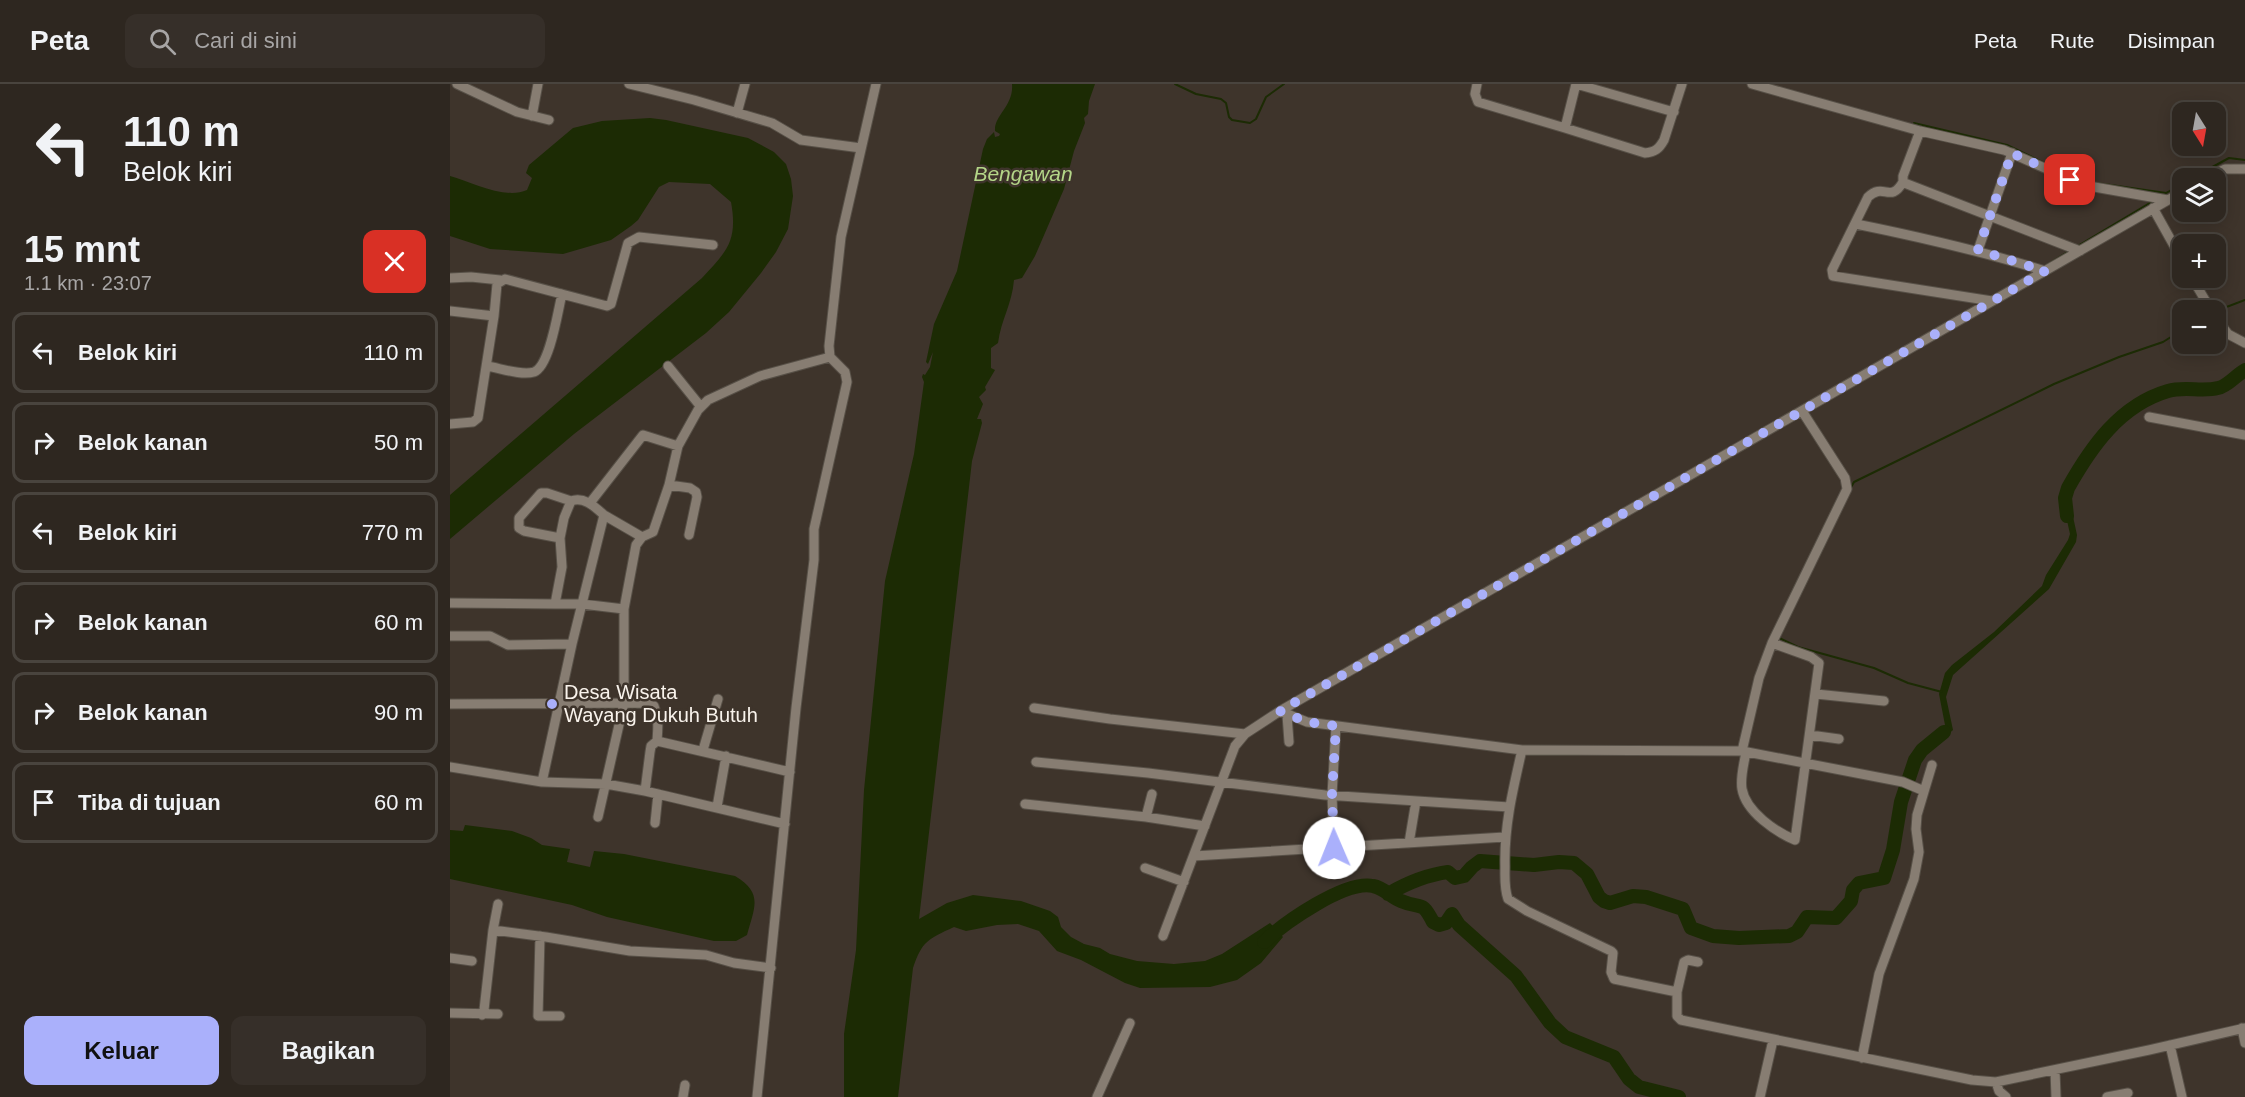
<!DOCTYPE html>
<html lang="id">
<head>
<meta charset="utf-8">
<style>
  body { margin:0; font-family:Arial,sans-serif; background:#362f29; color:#f1f3f6; height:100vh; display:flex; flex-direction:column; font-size:22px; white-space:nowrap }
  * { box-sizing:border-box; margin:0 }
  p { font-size:20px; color:#a7a5a5 }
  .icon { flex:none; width:33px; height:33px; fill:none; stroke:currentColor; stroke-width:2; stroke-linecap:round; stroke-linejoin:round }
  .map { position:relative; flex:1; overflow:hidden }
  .side { display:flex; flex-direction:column; background:#2e2720; width:450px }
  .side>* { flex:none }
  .hud { background:#2e2720; color:#f1f3f6; overflow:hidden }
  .needle { width:39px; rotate:169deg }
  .fabs { position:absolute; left:1722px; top:18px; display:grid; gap:12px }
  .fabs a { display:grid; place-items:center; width:54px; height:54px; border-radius:12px; background:#2e2720; box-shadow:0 3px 15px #0003,0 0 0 2px #49443e; font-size:30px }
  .pin { position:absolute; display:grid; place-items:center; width:51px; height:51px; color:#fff; margin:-26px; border-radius:12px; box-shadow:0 3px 9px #0006 }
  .me { position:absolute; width:66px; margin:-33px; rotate:359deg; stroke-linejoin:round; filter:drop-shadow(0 0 4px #0008) }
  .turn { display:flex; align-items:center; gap:21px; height:126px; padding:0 24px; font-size:27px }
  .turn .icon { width:78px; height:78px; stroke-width:2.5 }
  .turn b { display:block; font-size:42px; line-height:51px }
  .round { display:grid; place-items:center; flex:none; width:63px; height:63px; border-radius:12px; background:#362f29 }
  .head { display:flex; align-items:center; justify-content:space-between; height:102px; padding:0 24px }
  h1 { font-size:36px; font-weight:700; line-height:45px }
  .action { display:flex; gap:12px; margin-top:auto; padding:12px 24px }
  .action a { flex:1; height:69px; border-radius:12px; background:#aab0fb; color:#111; font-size:24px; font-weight:700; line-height:69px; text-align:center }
  .action a+a { background:#362f29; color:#f1f3f6 }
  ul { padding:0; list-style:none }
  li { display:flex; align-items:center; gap:18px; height:81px; margin:0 12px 9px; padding:0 12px; border:3px solid #49443e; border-radius:12px }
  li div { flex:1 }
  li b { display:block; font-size:22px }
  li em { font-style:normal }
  header { display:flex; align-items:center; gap:36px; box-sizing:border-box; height:84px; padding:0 30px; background:#2e2720; border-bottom:2px solid #49443e }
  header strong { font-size:28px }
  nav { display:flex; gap:33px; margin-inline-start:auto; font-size:21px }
  .search { width:420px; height:54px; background:#362f29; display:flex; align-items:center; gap:15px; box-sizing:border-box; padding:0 21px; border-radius:12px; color:#a7a5a5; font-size:22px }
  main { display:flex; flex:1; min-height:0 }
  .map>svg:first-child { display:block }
  .water { fill:#1c2b04 }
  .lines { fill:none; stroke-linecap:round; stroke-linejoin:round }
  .stream { stroke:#1c2b04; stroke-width:2 }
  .river { stroke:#1c2b04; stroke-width:14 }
  .street-casing { stroke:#575047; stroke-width:11 }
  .street { stroke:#877d72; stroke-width:9 }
  .route { stroke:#aab0fb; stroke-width:10; stroke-dasharray:0 18 }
  .poi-dot { fill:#aab0fb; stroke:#3e342b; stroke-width:2 }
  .labels { text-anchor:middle; stroke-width:5; stroke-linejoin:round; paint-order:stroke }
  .poi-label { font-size:20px; fill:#f9f3ec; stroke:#3e342b; text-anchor:start }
  .water-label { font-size:21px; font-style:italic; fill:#b4d688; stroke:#3e342b }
</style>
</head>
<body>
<header>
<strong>Peta</strong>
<div class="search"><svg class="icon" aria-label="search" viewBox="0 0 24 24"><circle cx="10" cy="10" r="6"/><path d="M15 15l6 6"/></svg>Cari di sini</div>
<nav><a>Peta</a><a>Rute</a><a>Disimpan</a></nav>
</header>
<main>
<section class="side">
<div class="hud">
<div class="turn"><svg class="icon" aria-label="left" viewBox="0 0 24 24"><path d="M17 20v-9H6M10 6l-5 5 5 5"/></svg><div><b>110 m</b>Belok kiri</div></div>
</div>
<div class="head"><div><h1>15 mnt</h1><p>1.1 km · 23:07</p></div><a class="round" style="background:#d93025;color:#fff"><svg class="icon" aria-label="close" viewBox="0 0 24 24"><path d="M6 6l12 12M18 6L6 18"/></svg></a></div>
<ul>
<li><svg class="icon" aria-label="left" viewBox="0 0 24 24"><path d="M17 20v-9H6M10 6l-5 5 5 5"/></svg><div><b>Belok kiri</b></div><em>110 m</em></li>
<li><svg class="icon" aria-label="right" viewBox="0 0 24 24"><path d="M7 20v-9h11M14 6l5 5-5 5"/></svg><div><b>Belok kanan</b></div><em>50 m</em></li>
<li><svg class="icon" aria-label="left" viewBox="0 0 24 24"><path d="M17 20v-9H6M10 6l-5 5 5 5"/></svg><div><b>Belok kiri</b></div><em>770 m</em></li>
<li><svg class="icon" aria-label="right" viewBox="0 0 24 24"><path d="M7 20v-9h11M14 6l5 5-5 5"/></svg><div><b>Belok kanan</b></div><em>60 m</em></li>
<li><svg class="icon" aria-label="right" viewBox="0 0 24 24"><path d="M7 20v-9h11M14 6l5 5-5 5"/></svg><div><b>Belok kanan</b></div><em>90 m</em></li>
<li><svg class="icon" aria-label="arrive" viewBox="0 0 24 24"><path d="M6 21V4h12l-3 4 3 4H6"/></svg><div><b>Tiba di tujuan</b></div><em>60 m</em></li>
</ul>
<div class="action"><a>Keluar</a><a>Bagikan</a></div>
</section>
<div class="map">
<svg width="1795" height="1013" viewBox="0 0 1795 1013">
  <rect width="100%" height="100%" fill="#3e342b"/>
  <path class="water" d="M 562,0 L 645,0 L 639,17 L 638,30 L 634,34 L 635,39 L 624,67 L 614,105 L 585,172 L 572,194 L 564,196 C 562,220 551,236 548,259 L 541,264 L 541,284 L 545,286 L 535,303 L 536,306 L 529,313 L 533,320 L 527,335 L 531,335 L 532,339 L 522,377 L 469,835 L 497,819 L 523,811 L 571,817 L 600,827 L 608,833 L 611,843 L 621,853 L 634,860 L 650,864 L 660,870 L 687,877 L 724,880 L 755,877 L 772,870 L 820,839 L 833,853 L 811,879 L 787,896 L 760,903 L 690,904 L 675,899 L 631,876 L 607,867 L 589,847 L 568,840 L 547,841 L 516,847 L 504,843 C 478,855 472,857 463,884 L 448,1013 L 394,1013 L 394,950 L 406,866 L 414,706 L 435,497 L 464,370 L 474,298 L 472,293 L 473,290 L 475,291 L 480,283 L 483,268 L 478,280 L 476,278 L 484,240 L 507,187 L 533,65 L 537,55 L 544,48 L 545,53 L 549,52 L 550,50 L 545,47 C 544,31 564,22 562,0 Z
    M 200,34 L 216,36 L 298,54 L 324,68 L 336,80 L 341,95 L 343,112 L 338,145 L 326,168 L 311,189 L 279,228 L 256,249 L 124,350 L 0,455 L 0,411 L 252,194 C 277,167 288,157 281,118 L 260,100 L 219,98 L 209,103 L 188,136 L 181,142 L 161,156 L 113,170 L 40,165 L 0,152 L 0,92 C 22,98 55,116 77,106 L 82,94 L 76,89 L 79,81 L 123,44 L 152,37 Z
    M 1612,414 L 1619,414 L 1627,451 L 1626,458 L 1599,505 L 1503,591 L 1496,613 L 1503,646 L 1484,663 L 1480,656 L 1495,641 L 1489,610 L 1495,589 L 1502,581 L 1544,548 L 1592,502 L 1596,491 L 1618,456 L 1620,450 Z
    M 15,741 L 62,747 L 81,754 L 92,761 L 120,765 L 117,778 L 140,783 L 144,767 L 174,770 L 285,792 C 313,809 305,822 297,851 L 286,857 L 264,857 L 157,833 L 122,821 L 0,795 L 0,746 L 13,747 Z"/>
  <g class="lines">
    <path class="stream" d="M 725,0 L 746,10 L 771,15 L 776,19 L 779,33 L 782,36 L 800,39 L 806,35 L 816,13 L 834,0
      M 1464,39 L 1557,61 L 1609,86
      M 1742,94 L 1779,74 L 1795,76
      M 1633,97 L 1716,109 L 1732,100
      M 1626,163 L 1703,117
      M 1595,182 L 1621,166
      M 1766,227 L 1795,216
      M 1400,405 L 1404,398 L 1604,300 L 1669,273 L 1713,258 L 1732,246
      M 1327,553 L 1348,563 L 1424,584 L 1458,599 L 1492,608"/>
    <path class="river" d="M 1617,432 L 1615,414 L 1618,404 C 1641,363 1670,321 1718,307 C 1734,302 1752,308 1768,304 C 1778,302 1786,291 1795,286
      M 938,810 C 957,799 975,791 998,788 L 1005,794 L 1014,792 L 1022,783 L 1030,777 L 1084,781 L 1109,778 L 1124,779 L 1137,790 L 1149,813 L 1154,817 L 1160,819 L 1183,812 L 1196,813 L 1233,825 L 1241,844 L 1263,852 L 1289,854 L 1339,852 L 1347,848 L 1357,833 L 1386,834 L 1401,817 L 1403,806 L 1409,799 L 1434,794 L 1443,766 L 1451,718 L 1465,676 L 1472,666 L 1494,648
      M 814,858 C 834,839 895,796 923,802 C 934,804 941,813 951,817 C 972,826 971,815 983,838 L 989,841 L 996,839 L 1002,830 L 1009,841 L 1066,892 L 1100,939 L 1115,953 L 1164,973 L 1179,995 L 1189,1003 L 1229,1013"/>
    <defs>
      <path id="street" d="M 7,0 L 67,28 L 99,36
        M 179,0 L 244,16 L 322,39 L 351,56 L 411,64
        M 1027,0 L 1025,10 L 1028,18 L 1115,44 L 1126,0 L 1224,28
        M 1302,0 L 1470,47 L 1554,66 L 1633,101 L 1718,116
        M 287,29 L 295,0
        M 82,32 L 88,0
        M 1115,44 L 1195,69 C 1205,68 1209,65 1214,56 L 1232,0
        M 1470,47 L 1453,92 L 1453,98 L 1457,100 L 1630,167
        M 1756,94 L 1775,85 L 1795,85
        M 1453,98 C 1440,120 1434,98 1418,113 L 1382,186 L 1383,192 L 1542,217
        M 1703,124 L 1732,176
        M 1406,140 C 1470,153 1532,167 1595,187
        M 1528,166 L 1562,69
        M 0,194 L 21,193 L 50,196
        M 1742,194 L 1761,226
        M 0,227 L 44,232
        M 1766,234 L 1778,250 L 1795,259
        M 380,273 L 379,262 L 391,153 L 426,0
        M 37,282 C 50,284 71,292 84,288 C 100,282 108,226 112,210
        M 218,282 L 251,323
        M 1699,333 L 1795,351
        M 0,340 L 23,338 L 28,334 L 44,232 L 47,200 L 55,195 L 157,222 L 161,220 L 178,159 L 189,153 L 263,161
        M 219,401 L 240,404 L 246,408 L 247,413 L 239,451
        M 140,419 L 193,351 L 228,362
        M 110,454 L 74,447 L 69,444 L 69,434 L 91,409 L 97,409 L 121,417
        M 0,519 L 105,520 L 112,483 L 110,454 L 114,434 L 121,417 C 134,412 145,423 154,431
        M 105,520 L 132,520 L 174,525
        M 0,552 L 40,552 L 58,561 L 122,560
        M 1366,610 L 1434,617
        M 0,620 L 197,619 L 204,622 C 209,634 208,644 207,657 L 340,688
        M 584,624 L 660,635 L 795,650
        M 830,627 L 857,638 L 1072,666 L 1292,667 L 1453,698 L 1474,707
        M 837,631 L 839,658
        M 1360,651 L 1389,655
        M 253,666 L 268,615
        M 1072,666 C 1063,705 1054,742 1055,782 C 1055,793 1054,804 1058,815 L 1077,827 L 1161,867 L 1163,869 L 1161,888 L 1164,895 L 1227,908 L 1227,932 L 1231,936 L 1522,996 L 1546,998 L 1699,966 L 1795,944
        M 1292,667 L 1309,594 L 1322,559 L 1397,405 L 1395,394 L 1352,327
        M 1296,668 C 1294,680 1290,693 1292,705 C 1296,728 1326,748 1345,756 L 1369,579 L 1361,573 L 1322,559
        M 586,678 L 698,689 L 875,711 L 1059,723
        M 0,683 L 92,698 L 156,700 L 195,707 L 335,740
        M 92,698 L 122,560 L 154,431 L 192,453 L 203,448 L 219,401 L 228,362 L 248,326 L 258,316 L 310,292 L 380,273
        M 195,707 L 200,668 L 201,662 L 207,657
        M 575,720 L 696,733 L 755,742
        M 267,723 L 276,672
        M 148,733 L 174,619 L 174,525 L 186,461 L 192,453
        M 696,733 L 702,710
        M 205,739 L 208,710
        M 959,759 L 966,717
        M 884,764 L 882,711 L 886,642
        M 744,772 L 1055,753
        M 695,784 L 734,798
        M 43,846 L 48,820
        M 90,852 L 88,932 L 110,932
        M 713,852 L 785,662 L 795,650 L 830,627 L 1732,108
        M 0,874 L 22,877
        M 1227,908 L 1234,878 L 1238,876 L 1248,878
        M 0,929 L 48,930
        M 32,931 L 34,926 L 43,846 L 96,853 L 180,867 L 256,871 L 284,879 L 321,884
        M 1792,944 L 1795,959
        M 1720,961 L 1732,1013
        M 1412,974 L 1429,890 L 1464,795 L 1469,768 L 1466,745 L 1467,731 L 1482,681
        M 1605,986 L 1606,1013
        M 1546,998 L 1549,1007 L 1556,1013
        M 233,1013 L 235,1001
        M 307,1013 L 346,624 L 364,476 L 364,445 L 397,298 L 395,288 L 380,273
        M 647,1013 L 680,939
        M 1310,1013 L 1323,956
        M 1657,1013 L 1678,1009"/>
    </defs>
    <use href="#street" class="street-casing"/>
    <use href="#street" class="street"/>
  </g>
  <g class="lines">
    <path class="route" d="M 884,764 L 882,711 L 886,642 L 857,638 L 830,627 L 1595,187 L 1528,166 L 1562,69 L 1620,96"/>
  </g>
  <circle class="poi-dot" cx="102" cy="620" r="6"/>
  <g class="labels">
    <g class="poi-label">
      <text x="114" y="615">Desa Wisata<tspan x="114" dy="23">Wayang Dukuh Butuh</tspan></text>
    </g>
    <g class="water-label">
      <text x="573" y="97">Bengawan</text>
    </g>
  </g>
</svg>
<div class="fabs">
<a><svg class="needle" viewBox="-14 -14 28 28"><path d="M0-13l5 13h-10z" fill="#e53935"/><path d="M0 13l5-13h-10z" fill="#a7a5a5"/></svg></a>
<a><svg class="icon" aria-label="layers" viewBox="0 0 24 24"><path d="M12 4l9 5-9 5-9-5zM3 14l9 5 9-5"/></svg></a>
<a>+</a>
<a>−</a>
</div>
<div class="pin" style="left:1620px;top:96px;background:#d93025"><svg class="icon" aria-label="arrive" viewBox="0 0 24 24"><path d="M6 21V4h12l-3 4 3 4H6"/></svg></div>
<svg class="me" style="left:884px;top:764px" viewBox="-20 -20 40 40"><circle r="19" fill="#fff"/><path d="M0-13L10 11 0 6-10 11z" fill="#aab0fb"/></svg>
</div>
</main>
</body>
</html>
